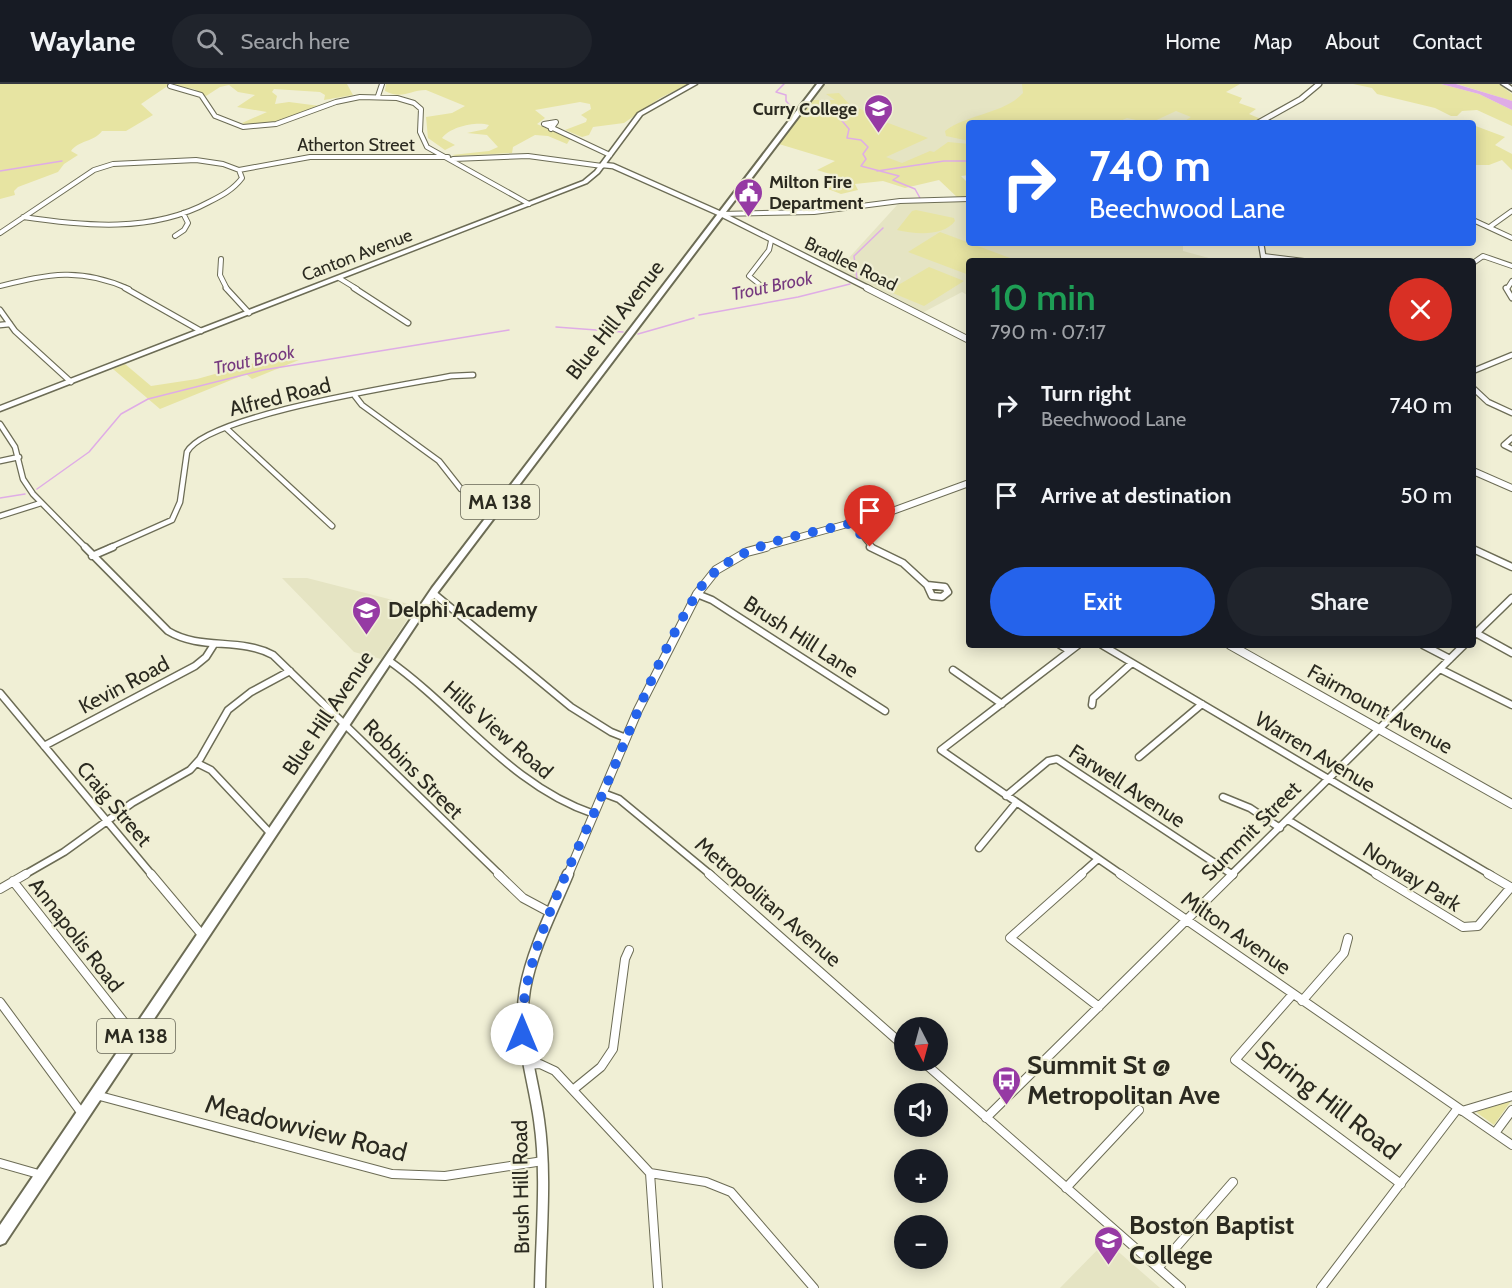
<!DOCTYPE html>
<html lang="en">
<head>
<meta charset="utf-8">
<style>
  body { margin:0; font-family:Cabin,sans-serif; background:#20242c; color:#f1f3f6; height:100vh; display:flex; flex-direction:column; font-size:22px; white-space:nowrap }
  * { box-sizing:border-box; margin:0 }
  p { font-size:20px; color:#9ea1a6 }
  .icon { flex:none; width:33px; height:33px; fill:none; stroke:currentColor; stroke-width:2; stroke-linecap:round; stroke-linejoin:round }
  .map { position:relative; flex:1; overflow:hidden }
  .drawer { position:absolute; left:966px; top:174px; width:510px; height:390px; display:flex; flex-direction:column; background:#171b24; border-radius:6px; box-shadow:0 3px 15px #0003 }
  .drawer>* { flex:none }
  .guide { position:absolute; left:966px; top:36px; width:510px; height:126px; border-radius:6px; box-shadow:0 3px 15px #0003; background:#2563eb; color:#fff; overflow:hidden }
  .needle { width:39px; rotate:174deg }
  .controls { position:absolute; left:894px; top:933px; display:grid; gap:12px }
  .controls a { display:grid; place-items:center; width:54px; height:54px; border-radius:50%; background:#171b24; box-shadow:0 3px 15px #0003; font-size:30px }
  .pin { position:absolute; display:grid; place-items:center; width:51px; height:51px; color:#fff; margin:-62px -26px; border-radius:50% 50% 50% 0; rotate:-45deg; box-shadow:0 0 6px #0007 }
  .pin .icon { rotate:45deg }
  .me { position:absolute; width:66px; margin:-33px; rotate:0deg; stroke-linejoin:round; filter:drop-shadow(0 0 4px #0008) }
  .turn { display:flex; align-items:center; gap:21px; height:126px; padding:0 24px; font-size:27px }
  .turn .icon { width:78px; height:78px; stroke-width:2.5 }
  .turn b { display:block; font-size:42px; line-height:51px }
  .round { display:grid; place-items:center; flex:none; width:63px; height:63px; border-radius:32px; background:#20242c }
  .summary { display:flex; align-items:center; justify-content:space-between; height:102px; padding:0 24px }
  h1 { font-size:36px; font-weight:600; line-height:45px; color:#1e9e55 }
  .button { display:flex; gap:12px; margin-top:auto; padding:12px 24px }
  .button a { flex:1; height:69px; border-radius:36px; background:#2563eb; color:#fff; font-size:24px; font-weight:600; line-height:69px; text-align:center }
  .button a+a { background:#20242c; color:#f1f3f6 }
  ul { padding:0; list-style:none }
  li { display:flex; align-items:center; gap:18px; height:90px; padding:0 24px }
  li div { flex:1 }
  li b { display:block; font-size:22px }
  li em { font-style:normal }
  header { display:flex; align-items:center; gap:36px; box-sizing:border-box; height:84px; padding:0 30px; background:#171b24; border-bottom:2px solid #363941 }
  header strong { font-size:28px }
  nav { display:flex; gap:33px; margin-inline-start:auto; font-size:21px }
  .search { width:420px; height:54px; background:#20242c; display:flex; align-items:center; gap:15px; box-sizing:border-box; padding:0 21px; border-radius:33px; color:#9ea1a6; font-size:22px }
  .map>svg:first-child { display:block }
  .built { fill:#e5e4c3 }
  .green { fill:#e7e4a2 }
  .water { fill:#dface6 }
  .lines { fill:none; stroke-linecap:round; stroke-linejoin:round }
  .stream { stroke:#dface6; stroke-width:1.5 }
  .minor-far3-casing { stroke:#6c6c55; stroke-width:6 }
  .minor-far2-casing { stroke:#6c6c55; stroke-width:7 }
  .minor-far1-casing { stroke:#6c6c55; stroke-width:9 }
  .minor-casing { stroke:#6c6c55; stroke-width:10 }
  .tertiary-far3-casing { stroke:#6c6c55; stroke-width:7 }
  .tertiary-far2-casing { stroke:#6c6c55; stroke-width:8 }
  .tertiary-far1-casing { stroke:#6c6c55; stroke-width:10 }
  .tertiary-casing { stroke:#6c6c55; stroke-width:13 }
  .secondary-casing { stroke:#6c6c55; stroke-width:3 }
  .trunk-casing { stroke:#6c6c55; stroke-width:4 }
  .minor-far3 { stroke:#fff; stroke-width:4 }
  .minor-far2 { stroke:#fff; stroke-width:4.5 }
  .minor-far1 { stroke:#fff; stroke-width:6 }
  .minor { stroke:#fff; stroke-width:8 }
  .tertiary-far3 { stroke:#fff; stroke-width:4.5 }
  .tertiary-far2 { stroke:#fff; stroke-width:6 }
  .tertiary-far1 { stroke:#fff; stroke-width:8 }
  .tertiary { stroke:#fff; stroke-width:10 }
  .secondary { fill:#fff; fill-rule:evenodd }
  .trunk { fill:#fff; fill-rule:evenodd }
  .route { stroke:#2563eb; stroke-width:10; stroke-dasharray:0 18 }
  .labels { text-anchor:middle; stroke-width:4.5; stroke-linejoin:round; paint-order:stroke }
  .far-poi-label { font-size:18px; font-weight:bold; fill:#2b2a20; stroke:#f0efd5; text-anchor:end }
  .far-street-label { font-size:18px; fill:#2b2a20; stroke:#f0efd5 }
  .far-water-label { font-size:18px; font-style:italic; fill:#76397f; stroke:#f0efd5 }
  .shield { fill:#f0efd5; stroke:#666556; stroke-width:1.5 }
  .shield-label { font-size:20px; font-weight:bold; fill:#2b2a20 }
  .street-label { font-size:21px; fill:#2b2a20; stroke:#f0efd5 }
  .poi-label { font-size:21px; font-weight:bold; fill:#2b2a20; stroke:#f0efd5; text-anchor:start }
  .near-poi-label { font-size:26px; font-weight:bold; fill:#2b2a20; stroke:#f0efd5; text-anchor:start }
  .near-street-label { font-size:26px; fill:#2b2a20; stroke:#f0efd5 }
</style>
</head>
<body>
<header>
<strong>Waylane</strong>
<div class="search"><svg class="icon" aria-label="search" viewBox="0 0 24 24"><circle cx="10" cy="10" r="6"/><path d="M15 15l6 6"/></svg>Search here</div>
<nav><a>Home</a><a>Map</a><a>About</a><a>Contact</a></nav>
</header>
<div class="map">
<svg width="1512" height="1204" viewBox="0 0 1512 1204">
  <rect width="100%" height="100%" fill="#f0efd5"/>
  <path class="built" d="M 825,0 L 1044,0 L 1187,18 L 1247,39 L 969,39 L 969,88 L 887,87 L 779,60 Z
    M 969,116 L 969,159 L 1183,159 L 1183,167 L 1220,177 L 969,177 L 969,212 L 962,208 L 922,229 L 836,188 L 898,120 Z
    M 282,494 L 307,494 L 416,522 L 381,575 L 354,568 Z
    M 1106,1157 L 1160,1204 L 1060,1204 Z"/>
  <path class="green" d="M 0,0 L 347,0 L 353,11 L 324,16 L 325,11 L 320,8 L 274,5 L 272,8 L 277,12 L 275,20 L 289,18 L 320,22 C 305,30 255,49 242,39 L 267,28 L 237,23 L 255,11 L 238,8 L 229,1 L 220,3 L 206,12 L 194,5 L 169,1 L 141,20 L 153,31 L 126,47 L 102,47 C 94,58 79,56 71,67 L 78,71 L 64,80 L 58,88 L 18,103 L 14,107 L 15,111 L 0,115 Z
    M 386,0 L 689,0 L 660,14 L 624,39 L 593,43 L 589,51 L 582,53 L 565,46 L 586,38 L 587,35 L 581,31 L 591,25 L 590,20 L 580,18 L 535,26 L 545,34 L 537,40 L 570,55 L 567,60 L 548,52 L 535,51 L 513,63 L 512,69 L 456,72 L 452,71 L 489,67 L 498,63 L 487,51 L 467,49 L 486,45 L 489,41 C 476,37 450,43 442,54 L 455,61 L 445,66 L 428,54 L 426,33 L 452,29 L 465,22 L 426,6 C 409,6 403,16 385,7 Z
    M 1022,0 L 1240,0 L 1226,8 L 1242,14 L 1239,19 L 1256,25 L 1249,30 L 1261,35 L 1254,39 L 1187,39 L 1183,38 L 1191,33 L 1176,27 L 1150,39 L 1127,34 L 1116,39 L 969,39 L 969,57 L 946,52 L 945,47 C 967,30 1004,30 1023,9 Z
    M 1353,0 L 1441,0 L 1479,10 L 1512,26 L 1512,42 L 1477,26 L 1462,27 L 1457,32 L 1451,32 L 1435,24 L 1377,10 L 1372,4 Z
    M 1457,0 L 1499,0 L 1512,10 L 1512,17 Z
    M 839,9 L 849,20 L 878,33 L 875,34 L 928,54 L 886,73 L 902,79 L 930,67 L 934,68 L 948,58 L 969,60 L 969,91 L 961,92 L 969,100 L 969,113 L 958,114 L 939,96 L 905,104 L 883,97 L 855,100 L 858,106 L 841,110 L 828,105 L 832,101 L 830,90 L 817,86 L 835,77 L 779,60 L 813,16 L 835,16 L 826,10 Z
    M 1473,41 L 1505,53 L 1495,61 L 1512,70 L 1512,86 L 1502,76 L 1489,81 L 1473,81 Z
    M 916,126 L 954,134 L 955,137 C 943,153 915,150 897,146 L 912,127 Z
    M 940,148 L 1010,174 L 1006,177 L 969,177 L 969,191 L 908,168 Z
    M 929,183 L 964,197 L 924,222 L 888,207 Z
    M 299,276 L 252,295 L 246,290 L 160,325 L 113,285 L 125,280 L 151,302 L 197,295 L 258,278 Z
    M 1511,1017 L 1494,1041 L 1476,1028 Z"/>
  <path class="water" d="M 1441,0 L 1456,0 L 1506,15 L 1512,17 L 1512,26 L 1479,10 Z"/>
  <g class="lines">
    <path class="stream" d="M 784,0 L 776,8 L 786,11 L 786,17 L 794,26
      M 809,27 L 838,32 L 849,45 L 847,54 L 861,56 L 868,63 L 863,70 L 866,75 L 861,82 L 899,92 L 893,96 L 915,105 L 920,114
      M 0,87 L 62,77
      M 877,87 L 944,77 L 969,77
      M 857,195 L 854,172 L 883,144
      M 699,231 L 798,213 L 850,200
      M 556,243 L 623,248
      M 638,250 L 694,234
      M 37,405 L 89,368 L 121,330 L 148,315 L 263,286 L 509,246
      M 0,414 L 25,410"/>
    <defs>
      <path id="minor-far3" d="M 170,2 L 201,11 L 215,32 L 243,43 L 276,40 L 336,18 L 360,13 L 397,14 L 414,19 L 421,25 L 420,48 L 427,63 L 529,120
        M 378,12 L 382,0
        M 544,40 L 610,71
        M 544,40 L 556,38 L 551,45
        M 453,75 L 528,72 L 602,82
        M 721,130 L 814,128 L 900,117 L 969,115
        M 23,133 C 84,142 152,149 209,118 C 221,112 233,106 242,94 L 239,86
        M 1473,136 L 1512,154
        M 1491,142 L 1512,127
        M 0,149 L 94,86 L 113,80 L 196,76 L 223,80 L 239,86 L 310,73 L 448,73
        M 175,152 L 184,146 L 188,139 L 183,129
        M 1264,172 L 1304,177
        M 221,175 L 220,191 L 227,205
        M 1473,179 L 1483,172 L 1512,182
        M 339,194 L 357,205
        M 759,200 L 749,192 L 769,166 L 771,157
        M 0,202 C 50,190 80,183 129,205
        M 1507,205 L 1512,197"/>
      <path id="minor-far2" d="M 125,204 L 201,247
        M 226,204 L 249,229
        M 354,204 L 408,239
        M 1506,204 L 1512,214
        M 0,226 L 15,247 L 71,298
        M 0,241 L 10,240
        M 1473,287 L 1512,271
        M 1473,304 L 1488,318 L 1512,329
        M 355,312 L 362,321 L 439,377 L 461,405 L 501,417
        M 0,340 L 15,363 L 23,395 L 33,410 L 86,464
        M 226,344 L 332,442
        M 1512,354 L 1504,361 L 1512,365
        M 0,377 L 19,373
        M 0,432 L 41,419
        M 853,439 L 873,464
        M 109,464 L 172,436 L 180,418 L 187,368 C 207,331 404,301 451,292 L 473,291"/>
      <path id="minor-far1" d="M 85,463 L 168,547 C 201,567 239,553 273,571 L 500,791
        M 870,463 L 903,479 L 927,501
        M 1473,465 L 1512,483
        M 92,472 L 113,463
        M 927,501 L 945,503 L 948,508 L 942,513 L 932,512 Z
        M 433,509 L 571,623 L 611,648 L 626,654
        M 697,510 L 712,516 L 885,627
        M 1474,548 L 1512,569
        M 1473,552 L 1512,514
        M 1060,561 L 1070,567
        M 1078,561 L 941,666 L 1122,791
        M 1102,561 L 1491,791
        M 1423,561 L 1450,575
        M 388,576 C 459,626 510,702 594,730
        M 1440,585 L 1512,621
        M 953,586 L 1002,620
        M 0,609 L 152,791
        M 1092,621 L 1093,614 L 1132,579
        M 44,662 L 195,582 L 206,573 L 213,562
        M 1139,673 L 1202,620
        M 197,679 L 211,686 L 271,750
        M 603,709 L 619,715 L 711,791
        M 1006,712 L 1048,677 L 1057,675 L 1233,791
        M 1223,713 L 1250,724 L 1280,744
        M 1288,736 L 1378,791
        M 979,764 L 1016,719
        M 24,791 L 64,768 L 132,719 L 190,686 L 200,675 L 228,626 L 251,608 L 290,587
        M 1080,791 L 1098,775
        M 1231,791 L 1464,561"/>
      <path id="minor" d="M 151,790 L 203,852
        M 498,790 L 523,814 L 551,829
        M 709,790 L 904,962
        M 1082,790 L 1010,854 L 1099,923
        M 1120,790 L 1512,1061
        M 1376,790 L 1463,843 L 1478,842 L 1511,803
        M 1488,790 L 1512,804
        M 13,797 L 135,952
        M 0,805 L 26,790
        M 1293,910 L 1235,976 L 1401,1100
        M 1302,917 L 1344,869 L 1348,854
        M 0,918 L 83,1031
        M 921,976 L 1181,1204
        M 528,981 L 540,980 L 555,987 L 650,1089 L 658,1204
        M 574,1005 L 601,983 L 613,965 L 625,875 L 629,866
        M 96,1011 L 392,1090 L 445,1092 L 543,1077
        M 1462,1027 L 1512,1012
        M 986,1034 L 1233,790
        M 1495,1049 L 1512,1026
        M 0,1079 L 42,1091
        M 650,1089 L 706,1098 L 731,1108 L 814,1204
        M 1066,1104 L 1139,1026
        M 1158,1184 L 1233,1098
        M 1321,1204 L 1458,1024"/>
      <path id="tertiary-far3" d="M 1258,39 L 1301,15 L 1319,0
        M 603,81 L 613,82 L 721,130 L 870,205
        M 1261,159 L 1264,177"/>
      <path id="tertiary-far2" d="M 867,204 L 969,256
        M 1473,387 L 1512,404
        M 761,464 L 887,429 L 969,399"/>
      <path id="tertiary-far1" d="M 1230,561 L 1512,720
        M 568,791 L 638,626 L 697,510 L 716,486 L 747,468 L 766,463"/>
      <path id="tertiary" d="M 540,1204 C 541,1148 547,1091 539,1036 C 533,992 517,950 525,905 C 532,866 553,826 568,790"/>
      <path id="secondary" d="M 690,0 L 697,0 L 642,31 L 599,89 L 587,99 L 0,327 L 0,322 L 583,97 L 595,87 L 638,29 Z
        M 1501,0 L 1508,0 L 1512,3 L 1512,7 Z"/>
      <path id="trunk" d="M 817,0 L 823,0 L 438,508 L 5,1159 L 0,1161 L 0,1141 L 432,504 Z"/>
    </defs>
    <use href="#minor-far3" class="minor-far3-casing"/>
    <use href="#minor-far2" class="minor-far2-casing"/>
    <use href="#minor-far1" class="minor-far1-casing"/>
    <use href="#minor" class="minor-casing"/>
    <use href="#tertiary-far3" class="tertiary-far3-casing"/>
    <use href="#tertiary-far2" class="tertiary-far2-casing"/>
    <use href="#tertiary-far1" class="tertiary-far1-casing"/>
    <use href="#tertiary" class="tertiary-casing"/>
    <use href="#secondary" class="secondary-casing"/>
    <use href="#trunk" class="trunk-casing"/>
    <use href="#minor-far3" class="minor-far3"/>
    <use href="#minor-far2" class="minor-far2"/>
    <use href="#minor-far1" class="minor-far1"/>
    <use href="#minor" class="minor"/>
    <use href="#tertiary-far3" class="tertiary-far3"/>
    <use href="#tertiary-far2" class="tertiary-far2"/>
    <use href="#tertiary-far1" class="tertiary-far1"/>
    <use href="#tertiary" class="tertiary"/>
    <use href="#secondary" class="secondary"/>
    <use href="#trunk" class="trunk"/>
  </g>
  <g class="lines">
    <path class="route" d="M 522,950 C 519,876 573,778 603,709 C 633,640 660,567 701,503 C 735,458 802,452 852,439 L 870,463"/>
  </g>
  <defs>
    <symbol id="university-pin" viewBox="-11 -11 22 30"><path d="M0 17L-7.5 6A9.5 9.5 0 1 1 7.5 6Z" fill="#963aa4" stroke="#f0efd5"/><path d="M0-5L7-2L0 1L-7-2ZM-4 1L0 2.5L4 1V4Q0 6-4 4Z" fill="#fff"/></symbol>
    <symbol id="civic-pin" viewBox="-11 -11 22 30"><path d="M0 17L-7.5 6A9.5 9.5 0 1 1 7.5 6Z" fill="#963aa4" stroke="#f0efd5"/><path d="M-.6-6.5H3V-4.5H.6V-3L4-1V1h2V6H-6V1h2V-1L-.6-3ZM-1.2 2.5V6h2.4V2.5Z" fill="#fff"/></symbol>
    <symbol id="school-pin" viewBox="-11 -11 22 30"><path d="M0 17L-7.5 6A9.5 9.5 0 1 1 7.5 6Z" fill="#963aa4" stroke="#f0efd5"/><path d="M0-5L7-2L0 1L-7-2ZM-4 1L0 2.5L4 1V4Q0 6-4 4Z" fill="#fff"/></symbol>
    <symbol id="bus-pin" viewBox="-11 -11 22 30"><path d="M0 17L-7.5 6A9.5 9.5 0 1 1 7.5 6Z" fill="#963aa4" stroke="#f0efd5"/><path d="M-5-6H5V4H4V6H2V4H-2V6H-4V4H-5ZM-3.5-4V0h7V-4ZM-3.5 1.2v1.5H-2V1.2ZM2 1.2v1.5H3.5V1.2Z" fill="#fff"/></symbol>
  </defs>
  <g fill-rule="evenodd">
    <use href="#university-pin" x="862" y="8" width="33" height="45"/>
    <use href="#civic-pin" x="732" y="92" width="33" height="45"/>
    <use href="#school-pin" x="350" y="510" width="33" height="45"/>
    <use href="#bus-pin" x="990" y="980" width="33" height="45"/>
    <use href="#university-pin" x="1092" y="1140" width="33" height="45"/>
  </g>
  <g class="labels">
    <g class="far-poi-label">
      <text x="857" y="31">Curry College</text>
      <text x="769" y="104" text-anchor="start">Milton Fire<tspan x="769" dy="21">Department</tspan></text>
    </g>
    <g class="far-street-label">
      <text x="356" y="67">Atherton Street</text>
      <text transform="translate(357 171) rotate(-21)" y="6">Canton Avenue</text>
      <text transform="translate(851 180) rotate(26)" y="6">Bradlee Road</text>
    </g>
    <g class="far-water-label">
      <text transform="translate(772 202) rotate(-12)" y="6">Trout Brook</text>
      <text transform="translate(254 276) rotate(-12)" y="6">Trout Brook</text>
    </g>
    <g class="shield">
      <rect x="461" y="401" width="78" height="34" rx="4.5"/>
      <rect x="97" y="935" width="78" height="34" rx="4.5"/>
    </g>
    <g class="shield-label">
      <text x="500" y="425">MA 138</text>
      <text x="136" y="959">MA 138</text>
    </g>
    <g class="street-label">
      <text transform="translate(615 236) rotate(-52)" y="7">Blue Hill Avenue</text>
      <text transform="translate(280 313) rotate(-14)" y="7">Alfred Road</text>
      <text transform="translate(801 553) rotate(33)" y="7">Brush Hill Lane</text>
      <text transform="translate(124 601) rotate(-28)" y="7">Kevin Road</text>
      <text transform="translate(1380 625) rotate(29)" y="7">Fairmount Avenue</text>
      <text transform="translate(328 629) rotate(-56)" y="7">Blue Hill Avenue</text>
      <text transform="translate(498 646) rotate(41)" y="7">Hills View Road</text>
      <text transform="translate(1315 668) rotate(31)" y="7">Warren Avenue</text>
      <text transform="translate(413 685) rotate(45)" y="7">Robbins Street</text>
      <text transform="translate(1127 702) rotate(33)" y="7">Farwell Avenue</text>
      <text transform="translate(114 720) rotate(50)" y="7">Craig Street</text>
      <text transform="translate(1251 747) rotate(-45)" y="7">Summit Street</text>
      <text transform="translate(1412 793) rotate(32)" y="7">Norway Park</text>
      <text transform="translate(768 818) rotate(41)" y="7">Metropolitan Avenue</text>
      <text transform="translate(1236 849) rotate(35)" y="7">Milton Avenue</text>
      <text transform="translate(76 851) rotate(52)" y="7">Annapolis Road</text>
      <text transform="translate(521 1103) rotate(-91)" y="7">Brush Hill Road</text>
    </g>
    <g class="poi-label">
      <text x="388" y="533">Delphi Academy</text>
    </g>
    <g class="near-poi-label">
      <text x="1027" y="990">Summit St @<tspan x="1027" dy="30">Metropolitan Ave</tspan></text>
      <text x="1129" y="1150">Boston Baptist<tspan x="1129" dy="30">College</tspan></text>
    </g>
    <g class="near-street-label">
      <text transform="translate(1328 1016) rotate(38)" y="9">Spring Hill Road</text>
      <text transform="translate(306 1044) rotate(14)" y="9">Meadowview Road</text>
    </g>
  </g>
</svg>
<div class="controls">
<a><svg class="needle" viewBox="-14 -14 28 28"><path d="M0-13l5 13h-10z" fill="#e53935"/><path d="M0 13l5-13h-10z" fill="#9ea1a6"/></svg></a>
<a><svg class="icon" aria-label="sound" viewBox="0 0 24 24"><path d="M4 9h4l5-4v14l-5-4H4zM17 9q2 3 0 6"/></svg></a>
<a>+</a>
<a>−</a>
</div>
<div class="pin" style="left:870px;top:463px;background:#d93025"><svg class="icon" aria-label="arrive" viewBox="0 0 24 24"><path d="M6 21V4h12l-3 4 3 4H6"/></svg></div>
<svg class="me" style="left:522px;top:950px" viewBox="-20 -20 40 40"><circle r="19" fill="#fff"/><path d="M0-13L10 11 0 6-10 11z" fill="#2563eb"/></svg>
<div class="guide">
<div class="turn"><svg class="icon" aria-label="right" viewBox="0 0 24 24"><path d="M7 20v-9h11M14 6l5 5-5 5"/></svg><div><b>740 m</b>Beechwood Lane</div></div>
</div>
<section class="drawer">
<div class="summary"><div><h1>10 min</h1><p>790 m · 07:17</p></div><a class="round" style="background:#d93025;color:#fff"><svg class="icon" aria-label="close" viewBox="0 0 24 24"><path d="M6 6l12 12M18 6L6 18"/></svg></a></div>
<ul>
<li><svg class="icon" aria-label="right" viewBox="0 0 24 24"><path d="M7 20v-9h11M14 6l5 5-5 5"/></svg><div><b>Turn right</b><p>Beechwood Lane</p></div><em>740 m</em></li>
<li><svg class="icon" aria-label="arrive" viewBox="0 0 24 24"><path d="M6 21V4h12l-3 4 3 4H6"/></svg><div><b>Arrive at destination</b></div><em>50 m</em></li>
</ul>
<div class="button"><a>Exit</a><a>Share</a></div>
</section>
</div>
</body>
</html>
